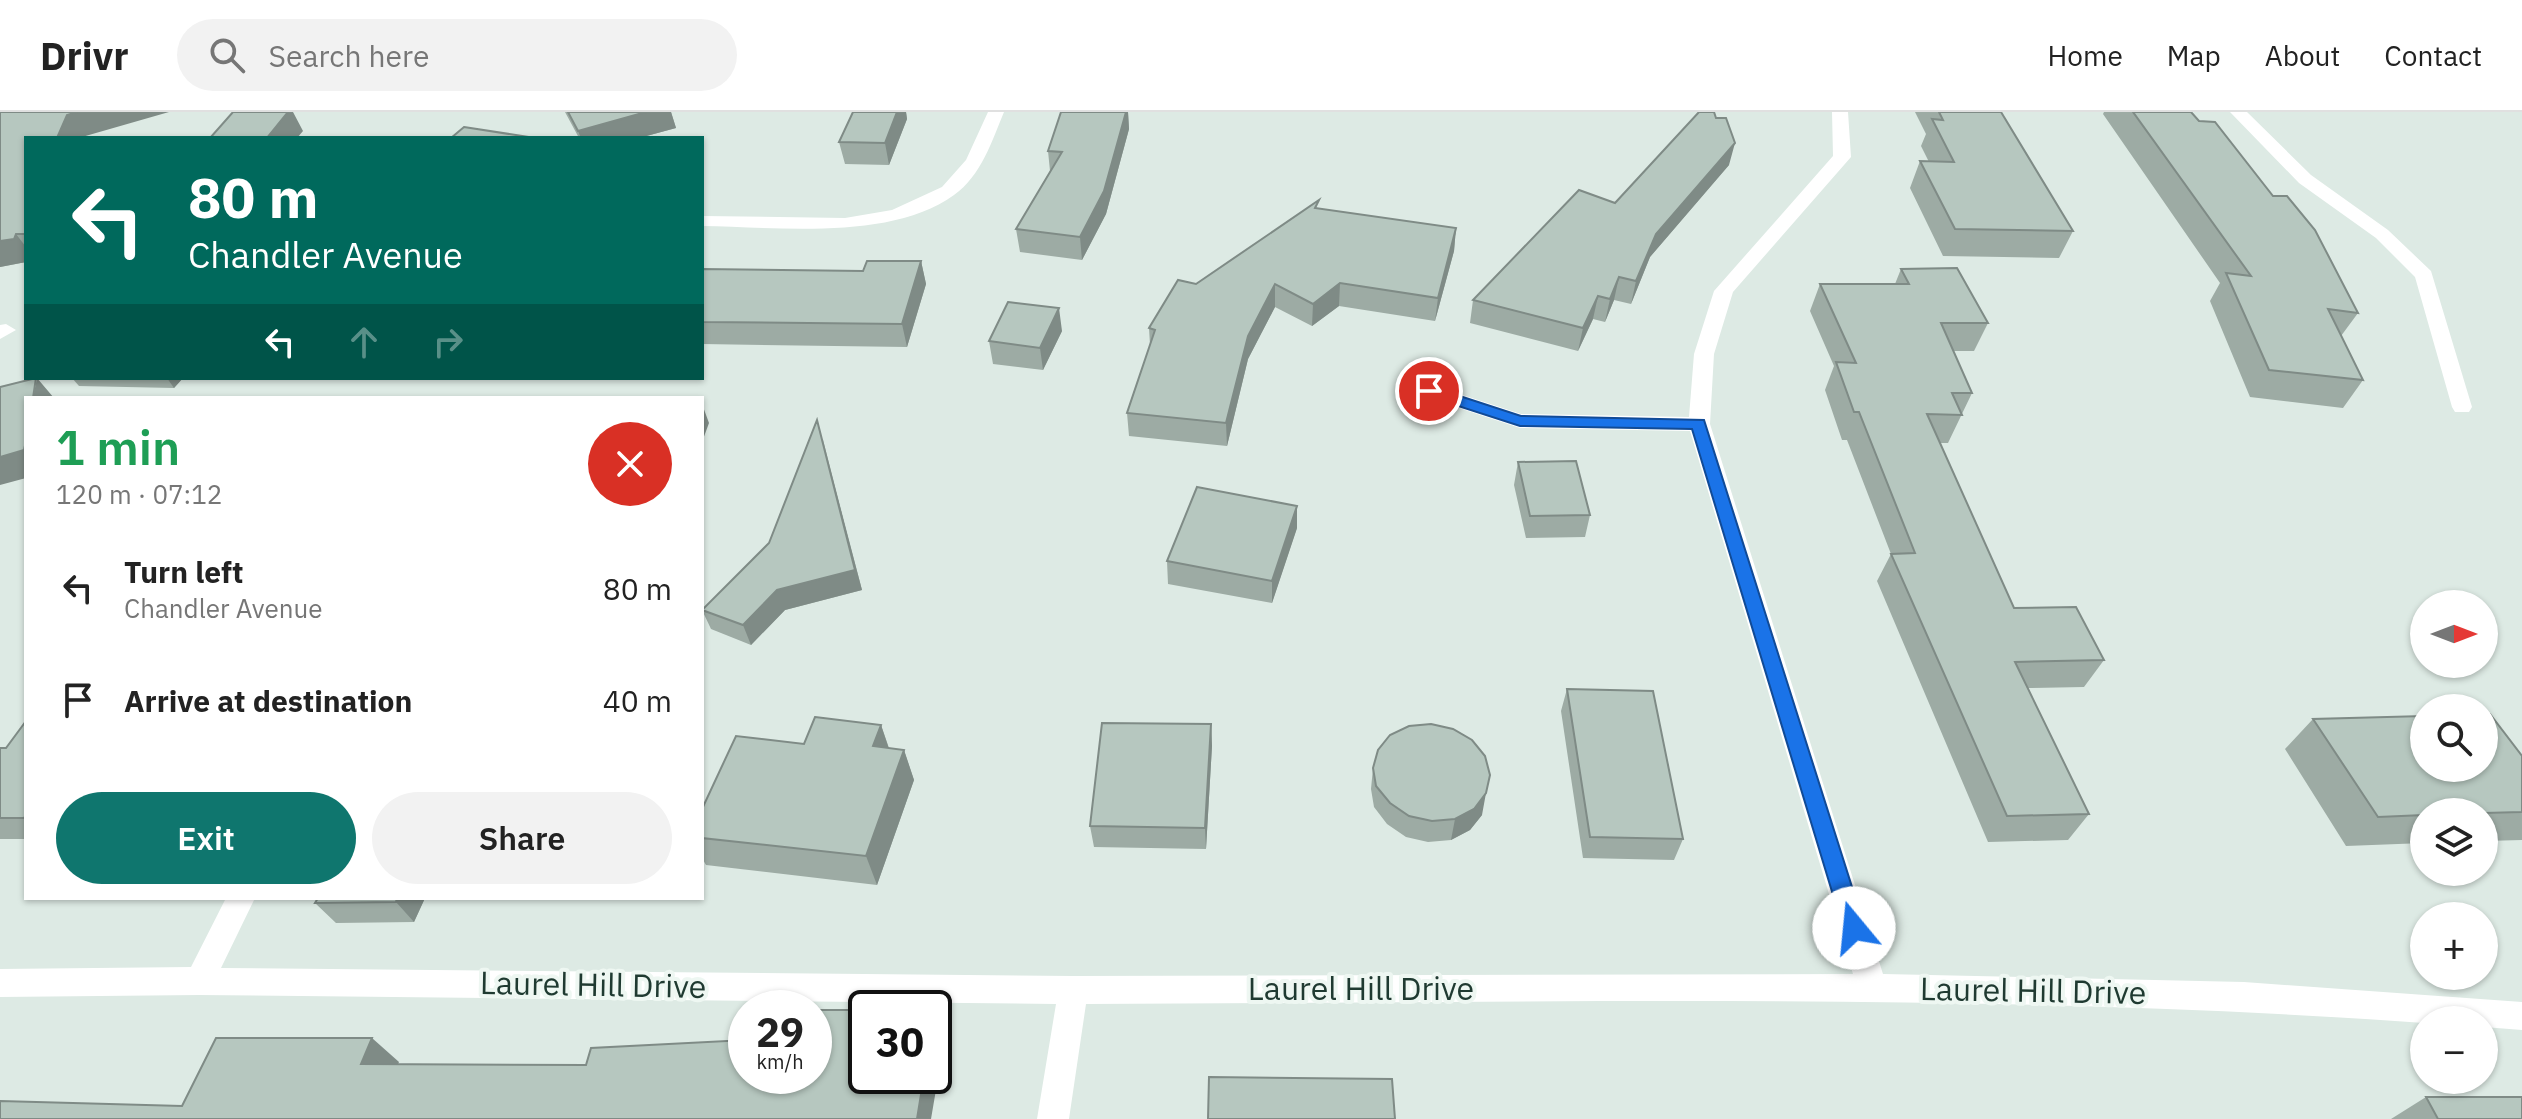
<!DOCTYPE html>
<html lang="en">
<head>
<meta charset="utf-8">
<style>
  body { margin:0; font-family:"IBM Plex Sans",sans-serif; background:#f2f2f2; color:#222; height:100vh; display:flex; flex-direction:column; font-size:30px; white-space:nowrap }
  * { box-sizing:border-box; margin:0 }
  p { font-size:26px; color:#767676 }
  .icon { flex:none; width:44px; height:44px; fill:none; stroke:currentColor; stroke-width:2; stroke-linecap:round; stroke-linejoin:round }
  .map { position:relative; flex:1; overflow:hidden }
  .side { position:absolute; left:24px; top:284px; width:680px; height:504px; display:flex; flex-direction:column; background:#fff; border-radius:0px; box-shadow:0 2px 6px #0004 }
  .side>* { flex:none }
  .banner { position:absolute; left:24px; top:24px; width:680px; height:244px; border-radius:0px; box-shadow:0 2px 6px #0004; background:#00695c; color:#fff; overflow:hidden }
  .needle { width:52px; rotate:90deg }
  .fabs { position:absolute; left:2410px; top:478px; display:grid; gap:16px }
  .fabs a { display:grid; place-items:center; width:88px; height:88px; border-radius:50%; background:#fff; box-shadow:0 2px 6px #0004; font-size:40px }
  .speed { position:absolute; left:728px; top:878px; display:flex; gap:16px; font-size:40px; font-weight:700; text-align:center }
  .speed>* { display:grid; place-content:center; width:104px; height:104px; border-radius:50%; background:#fff; box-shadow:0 2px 6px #0004; line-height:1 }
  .speed small { font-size:20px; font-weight:400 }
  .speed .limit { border:4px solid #111; border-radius:12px; background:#fff; color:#111 }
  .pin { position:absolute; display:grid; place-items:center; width:68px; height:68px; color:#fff; margin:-34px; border:4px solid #fff; border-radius:50%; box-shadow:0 2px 8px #0007 }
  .me { position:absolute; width:88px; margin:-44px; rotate:343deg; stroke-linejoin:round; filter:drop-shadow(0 0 6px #0008) }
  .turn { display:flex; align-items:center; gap:28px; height:168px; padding:0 32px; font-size:36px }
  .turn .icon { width:104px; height:104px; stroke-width:2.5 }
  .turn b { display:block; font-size:56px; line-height:68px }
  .lanes { display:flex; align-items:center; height:76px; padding:0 32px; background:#0003; justify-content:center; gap:40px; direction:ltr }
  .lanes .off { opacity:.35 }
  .round { display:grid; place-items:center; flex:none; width:84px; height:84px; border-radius:42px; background:#f2f2f2 }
  .headline { display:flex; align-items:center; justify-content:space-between; height:136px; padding:0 32px }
  h1 { font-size:48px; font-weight:600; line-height:60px; color:#1e9e55 }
  .action { display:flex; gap:16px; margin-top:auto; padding:16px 32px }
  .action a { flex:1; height:92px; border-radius:48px; background:#0f766e; color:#fff; font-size:32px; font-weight:600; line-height:92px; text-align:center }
  .action a+a { background:#f2f2f2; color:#222 }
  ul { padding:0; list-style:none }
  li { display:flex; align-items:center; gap:24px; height:112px; padding:0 32px }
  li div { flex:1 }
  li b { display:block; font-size:30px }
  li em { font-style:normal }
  header { display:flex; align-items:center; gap:48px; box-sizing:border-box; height:112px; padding:0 40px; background:#fff; border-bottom:2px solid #e0e0e0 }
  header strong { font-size:38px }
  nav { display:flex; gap:44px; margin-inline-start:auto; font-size:28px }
  .search { width:560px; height:72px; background:#f2f2f2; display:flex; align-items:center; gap:20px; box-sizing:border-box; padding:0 28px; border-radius:44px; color:#767676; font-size:30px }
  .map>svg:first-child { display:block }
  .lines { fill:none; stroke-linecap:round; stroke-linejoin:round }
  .minor { fill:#fff; fill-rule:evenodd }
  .wall { fill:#9daba4 }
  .shaded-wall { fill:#7f8b86 }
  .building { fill:#b6c7bf; stroke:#7f8b86; stroke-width:2 }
  .route { fill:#1a73e8; stroke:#114b97; stroke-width:2 }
  .labels { text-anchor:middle; stroke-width:8; stroke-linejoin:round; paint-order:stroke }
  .near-street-label { font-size:32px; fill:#1f3a31; stroke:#eef7f2 }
</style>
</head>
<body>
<header>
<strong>Drivr</strong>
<div class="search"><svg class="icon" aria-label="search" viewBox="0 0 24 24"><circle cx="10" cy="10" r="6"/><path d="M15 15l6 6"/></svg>Search here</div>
<nav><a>Home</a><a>Map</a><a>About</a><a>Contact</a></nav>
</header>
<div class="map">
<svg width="2522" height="1007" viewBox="0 0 2522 1007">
  <rect width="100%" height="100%" fill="#ddeae4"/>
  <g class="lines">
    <path class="minor" d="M 988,0 L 1004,0 C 992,29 981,64 954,83 C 891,129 777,115 702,114 L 702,104 L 845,106 L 892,98 L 942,75 L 966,48 Z
      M 1832,0 L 1848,0 L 1851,45 L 1733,180 L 1714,242 L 1710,312 L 1883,862 L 2244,870 L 2522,890 L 2522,918 L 2484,915 L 2484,908 L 2424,908 L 2424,911 C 1979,879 1532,891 1086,892 L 1069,1007 L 1037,1007 L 1056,892 L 199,883 L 0,885 L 0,857 L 191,855 L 226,786 L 255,786 L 221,856 L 1073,864 L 1853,862 L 1690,319 L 1520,316 L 1422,284 L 1419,279 L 1429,272 L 1521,302 L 1689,305 L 1694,242 L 1714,179 L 1833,44 Z
      M 2230,0 L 2247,0 L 2311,63 L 2388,118 L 2431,159 L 2472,295 L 2469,300 L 2455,300 L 2452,295 L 2415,165 L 2376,126 L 2299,71 Z
      M 6,212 L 16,218 L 0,227 L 0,213 Z"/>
  </g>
  <path class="wall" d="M 0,0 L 82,25 L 26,26 L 26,150 L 0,155 Z
    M 565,0 L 671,0 L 676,16 L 639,26 L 579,26 Z
    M 853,0 L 906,0 L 907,7 L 889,53 L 845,52 L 839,30 Z
    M 1061,0 L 1128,0 L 1129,17 L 1106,102 L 1082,148 L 1020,140 L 1016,117 L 1050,59 L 1048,39 Z
    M 1915,0 L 2001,0 L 2073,119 L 2059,146 L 1943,144 L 1910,76 L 1920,49 L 1929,50 L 1921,34 L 1926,22 Z
    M 2104,0 L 2191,0 L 2358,201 L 2341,224 L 2363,268 L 2343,296 L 2250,285 L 2210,189 L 2220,171 L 2103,2 Z
    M 1716,6 L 1729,53 L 1650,145 L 1631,192 L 1614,188 L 1605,210 L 1593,207 L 1578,239 L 1470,211 L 1473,188 L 1615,91 Z
    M 1319,97 L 1456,116 L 1454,139 L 1435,209 L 1339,194 L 1312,214 L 1275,195 L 1248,247 L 1227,334 L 1129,324 L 1127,301 L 1150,233 L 1149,216 L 1196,172 Z
    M 921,149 L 926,172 L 907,235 L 702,232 L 702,157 L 863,159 Z
    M 1901,157 L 1988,211 L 1974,239 L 1953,239 L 1972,281 L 1948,331 L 1940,331 L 2014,496 L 2104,548 L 2084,575 L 2028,576 L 2089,702 L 2068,728 L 1988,730 L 1877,469 L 1891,442 L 1847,328 L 1842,328 L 1825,278 L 1834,254 L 1810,199 L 1820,172 L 1895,172 Z
    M 1062,219 L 1043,258 L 993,252 L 989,229 Z
    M 72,266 L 183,266 L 174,276 L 79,274 Z
    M 823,328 L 862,478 L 785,498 L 751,533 L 711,517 L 702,498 L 769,431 Z
    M 1518,350 L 1590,403 L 1585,425 L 1526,426 L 1514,373 Z
    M 1297,416 L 1272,491 L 1168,472 L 1167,449 Z
    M 1567,577 L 1683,727 L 1674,748 L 1583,746 L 1561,599 Z
    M 2313,607 L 2522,644 L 2522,728 L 2484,729 L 2484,700 L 2424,700 L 2424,731 L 2346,734 L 2285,637 Z
    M 26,609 L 26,727 L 0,727 L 0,636 L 6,636 Z
    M 1211,612 L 1212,634 L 1206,737 L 1094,735 L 1090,714 Z
    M 881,613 L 889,636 L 904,638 L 914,668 L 877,773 L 706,753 L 702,746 L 702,697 L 804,632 Z
    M 1373,656 L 1482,703 L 1470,718 L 1451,728 L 1428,730 L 1406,725 L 1387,712 L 1374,695 L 1371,677 Z
    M 318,786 L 425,786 L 414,810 L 336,811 L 315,791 Z
    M 2426,985 L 2522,1007 L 2391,1007 Z"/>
  <path class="shaded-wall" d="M 77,0 L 169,0 L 82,25 L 82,26 L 57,26 L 67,3 Z
    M 288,0 L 293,0 L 303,19 L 297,26 L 267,26 Z
    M 646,0 L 671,0 L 676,16 L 639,26 L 581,26 L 578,19 Z
    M 897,0 L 906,0 L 907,7 L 889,53 L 885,31 Z
    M 1126,0 L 1128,0 L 1129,17 L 1106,102 L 1082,148 L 1080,125 Z
    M 1735,31 L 1729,53 L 1650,145 L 1631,192 L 1636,169 L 1656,122 Z
    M 1456,116 L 1454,139 L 1435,209 L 1438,186 Z
    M 16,122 L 26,135 L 26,150 L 0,155 L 0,129 Z
    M 921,149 L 926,172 L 907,235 L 902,212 Z
    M 1619,165 L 1614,188 L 1605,210 L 1610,187 Z
    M 1340,171 L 1339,194 L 1312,214 L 1313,192 Z
    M 1275,172 L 1275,195 L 1248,247 L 1227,334 L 1226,311 L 1248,224 Z
    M 1598,184 L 1593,207 L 1578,239 L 1583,216 Z
    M 1059,196 L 1062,219 L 1043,258 L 1040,236 Z
    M 37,266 L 54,286 L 33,286 Z
    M 167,266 L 183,266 L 174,276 Z
    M 702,292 L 709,311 L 702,330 Z
    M 817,308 L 862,478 L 785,498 L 751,533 L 743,513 Z
    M 26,329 L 26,366 L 0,373 L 0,345 Z
    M 1297,394 L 1297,416 L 1272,491 L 1272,469 Z
    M 1211,612 L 1212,634 L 1206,737 L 1205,716 Z
    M 881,613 L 891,643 L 873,634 Z
    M 904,638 L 914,668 L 877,773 L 866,744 Z
    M 1486,681 L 1482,703 L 1470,718 L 1451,728 L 1455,707 Z
    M 397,786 L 425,786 L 414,810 L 396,790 Z
    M 372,926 L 399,950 L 389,975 L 361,952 Z
    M 934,949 L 939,960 L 931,1007 L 917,1007 L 924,964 L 934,964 Z"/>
  <path class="building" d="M 0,0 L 77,0 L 67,3 L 57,26 L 26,26 L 26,122 L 16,122 L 14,127 L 0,129 Z
    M 233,0 L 288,0 L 267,26 L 210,26 Z
    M 568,0 L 646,0 L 578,19 Z
    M 853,0 L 897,0 L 885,31 L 839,30 Z
    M 1061,0 L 1126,0 L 1104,79 L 1080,125 L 1016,117 L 1062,40 L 1048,39 Z
    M 1699,0 L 1714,0 L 1716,6 L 1726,6 L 1735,31 L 1656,122 L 1636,169 L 1619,165 L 1610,187 L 1598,184 L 1583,216 L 1473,188 L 1579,78 L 1615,91 Z
    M 1939,0 L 2001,0 L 2073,119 L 1955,117 L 1920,49 L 1954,50 L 1932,7 L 1943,8 Z
    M 2133,0 L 2191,0 L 2199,9 L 2215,10 L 2273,84 L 2287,84 L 2315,118 L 2358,201 L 2328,197 L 2363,268 L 2269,258 L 2226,161 L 2251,164 Z
    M 464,15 L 535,26 L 451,26 Z
    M 1319,88 L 1315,96 L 1456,116 L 1438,186 L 1340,171 L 1313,192 L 1275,172 L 1248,224 L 1226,311 L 1127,301 L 1155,218 L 1149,216 L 1178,168 L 1196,172 Z
    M 867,149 L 921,149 L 902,212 L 702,210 L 702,157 L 863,159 Z
    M 1957,156 L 1988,211 L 1941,211 L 1972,281 L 1952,281 L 1962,303 L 1927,302 L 2014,496 L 2076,495 L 2104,548 L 2015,550 L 2089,702 L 2007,704 L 1891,442 L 1915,441 L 1859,300 L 1854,300 L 1836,250 L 1856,251 L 1820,172 L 1909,172 L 1901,157 Z
    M 1008,190 L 1059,196 L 1040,236 L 989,229 Z
    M 36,266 L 33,286 L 26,286 L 26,329 L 24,338 L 0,345 L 0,275 Z
    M 817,308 L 855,458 L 777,478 L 743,513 L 702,498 L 769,431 Z
    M 1576,349 L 1590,403 L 1530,404 L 1518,350 Z
    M 1197,375 L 1297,394 L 1272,469 L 1167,449 Z
    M 1567,577 L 1653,579 L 1683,727 L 1590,725 Z
    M 2484,602 L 2490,602 L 2522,644 L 2522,700 L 2484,701 L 2484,700 L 2424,700 L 2424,703 L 2378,705 L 2313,607 L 2424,604 L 2424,656 L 2484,656 Z
    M 815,605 L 881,613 L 873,634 L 904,638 L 866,744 L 702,726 L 702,697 L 736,624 L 804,632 Z
    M 26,609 L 26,703 L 24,706 L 0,706 L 0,636 L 6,636 Z
    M 1102,611 L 1211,612 L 1205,716 L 1090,714 Z
    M 1431,612 L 1453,617 L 1472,628 L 1485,644 L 1490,663 L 1486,681 L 1474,697 L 1455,707 L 1432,709 L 1409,704 L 1390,691 L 1376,674 L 1373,656 L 1378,638 L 1390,623 L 1409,614 Z
    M 318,786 L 397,786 L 396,790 L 315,791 Z
    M 814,898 L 866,898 L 866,919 L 863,936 L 866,936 L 866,964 L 924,964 L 917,1007 L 0,1007 L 0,989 L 182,994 L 216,926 L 372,926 L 361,952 L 586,953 L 591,936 L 746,928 L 746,964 L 814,964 Z
    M 1209,965 L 1392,967 L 1395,1007 L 1208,1007 Z
    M 2426,985 L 2522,985 L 2522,1007 L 2438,1007 Z"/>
  <path class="route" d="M 1429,274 L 1521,304 L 1704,308 L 1865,816 L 1862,823 L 1854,826 L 1846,823 L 1843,816 L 1692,317 L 1520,314 L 1424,283 L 1421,279 Z"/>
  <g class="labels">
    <g class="near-street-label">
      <text transform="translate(593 873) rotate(1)" y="11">Laurel Hill Drive</text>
      <text x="1361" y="888">Laurel Hill Drive</text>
      <text transform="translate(2033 879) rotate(1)" y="11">Laurel Hill Drive</text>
    </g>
  </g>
</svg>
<div class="fabs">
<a><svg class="needle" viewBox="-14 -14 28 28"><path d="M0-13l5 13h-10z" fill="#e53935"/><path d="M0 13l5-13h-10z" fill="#767676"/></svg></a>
<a><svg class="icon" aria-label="search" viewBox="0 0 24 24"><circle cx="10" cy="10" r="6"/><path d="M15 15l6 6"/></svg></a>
<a><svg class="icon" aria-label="layers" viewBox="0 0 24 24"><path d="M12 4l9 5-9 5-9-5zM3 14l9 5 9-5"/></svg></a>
<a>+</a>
<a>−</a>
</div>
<div class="speed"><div>29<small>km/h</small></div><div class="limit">30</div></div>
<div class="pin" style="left:1429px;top:279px;background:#d93025"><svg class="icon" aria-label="arrive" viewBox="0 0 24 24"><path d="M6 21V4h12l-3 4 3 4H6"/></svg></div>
<svg class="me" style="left:1854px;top:816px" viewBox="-20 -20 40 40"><circle r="19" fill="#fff"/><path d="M0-13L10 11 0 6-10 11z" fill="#1a73e8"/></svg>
<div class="banner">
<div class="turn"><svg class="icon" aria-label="left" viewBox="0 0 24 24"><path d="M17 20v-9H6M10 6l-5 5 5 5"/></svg><div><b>80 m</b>Chandler Avenue</div></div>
<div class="lanes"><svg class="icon" aria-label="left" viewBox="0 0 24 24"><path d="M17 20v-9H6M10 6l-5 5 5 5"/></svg><svg class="icon off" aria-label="ahead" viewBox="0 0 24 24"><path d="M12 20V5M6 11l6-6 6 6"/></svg><svg class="icon off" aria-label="right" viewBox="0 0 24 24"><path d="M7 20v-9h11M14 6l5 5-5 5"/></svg></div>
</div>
<section class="side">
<div class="headline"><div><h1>1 min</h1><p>120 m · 07:12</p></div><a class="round" style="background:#d93025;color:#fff"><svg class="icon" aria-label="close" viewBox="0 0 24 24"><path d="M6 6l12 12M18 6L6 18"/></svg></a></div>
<ul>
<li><svg class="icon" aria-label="left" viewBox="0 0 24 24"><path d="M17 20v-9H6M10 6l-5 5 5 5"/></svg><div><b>Turn left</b><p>Chandler Avenue</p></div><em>80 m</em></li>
<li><svg class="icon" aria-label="arrive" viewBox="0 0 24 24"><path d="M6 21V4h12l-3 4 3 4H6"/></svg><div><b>Arrive at destination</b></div><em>40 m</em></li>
</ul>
<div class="action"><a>Exit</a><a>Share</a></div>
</section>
</div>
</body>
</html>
